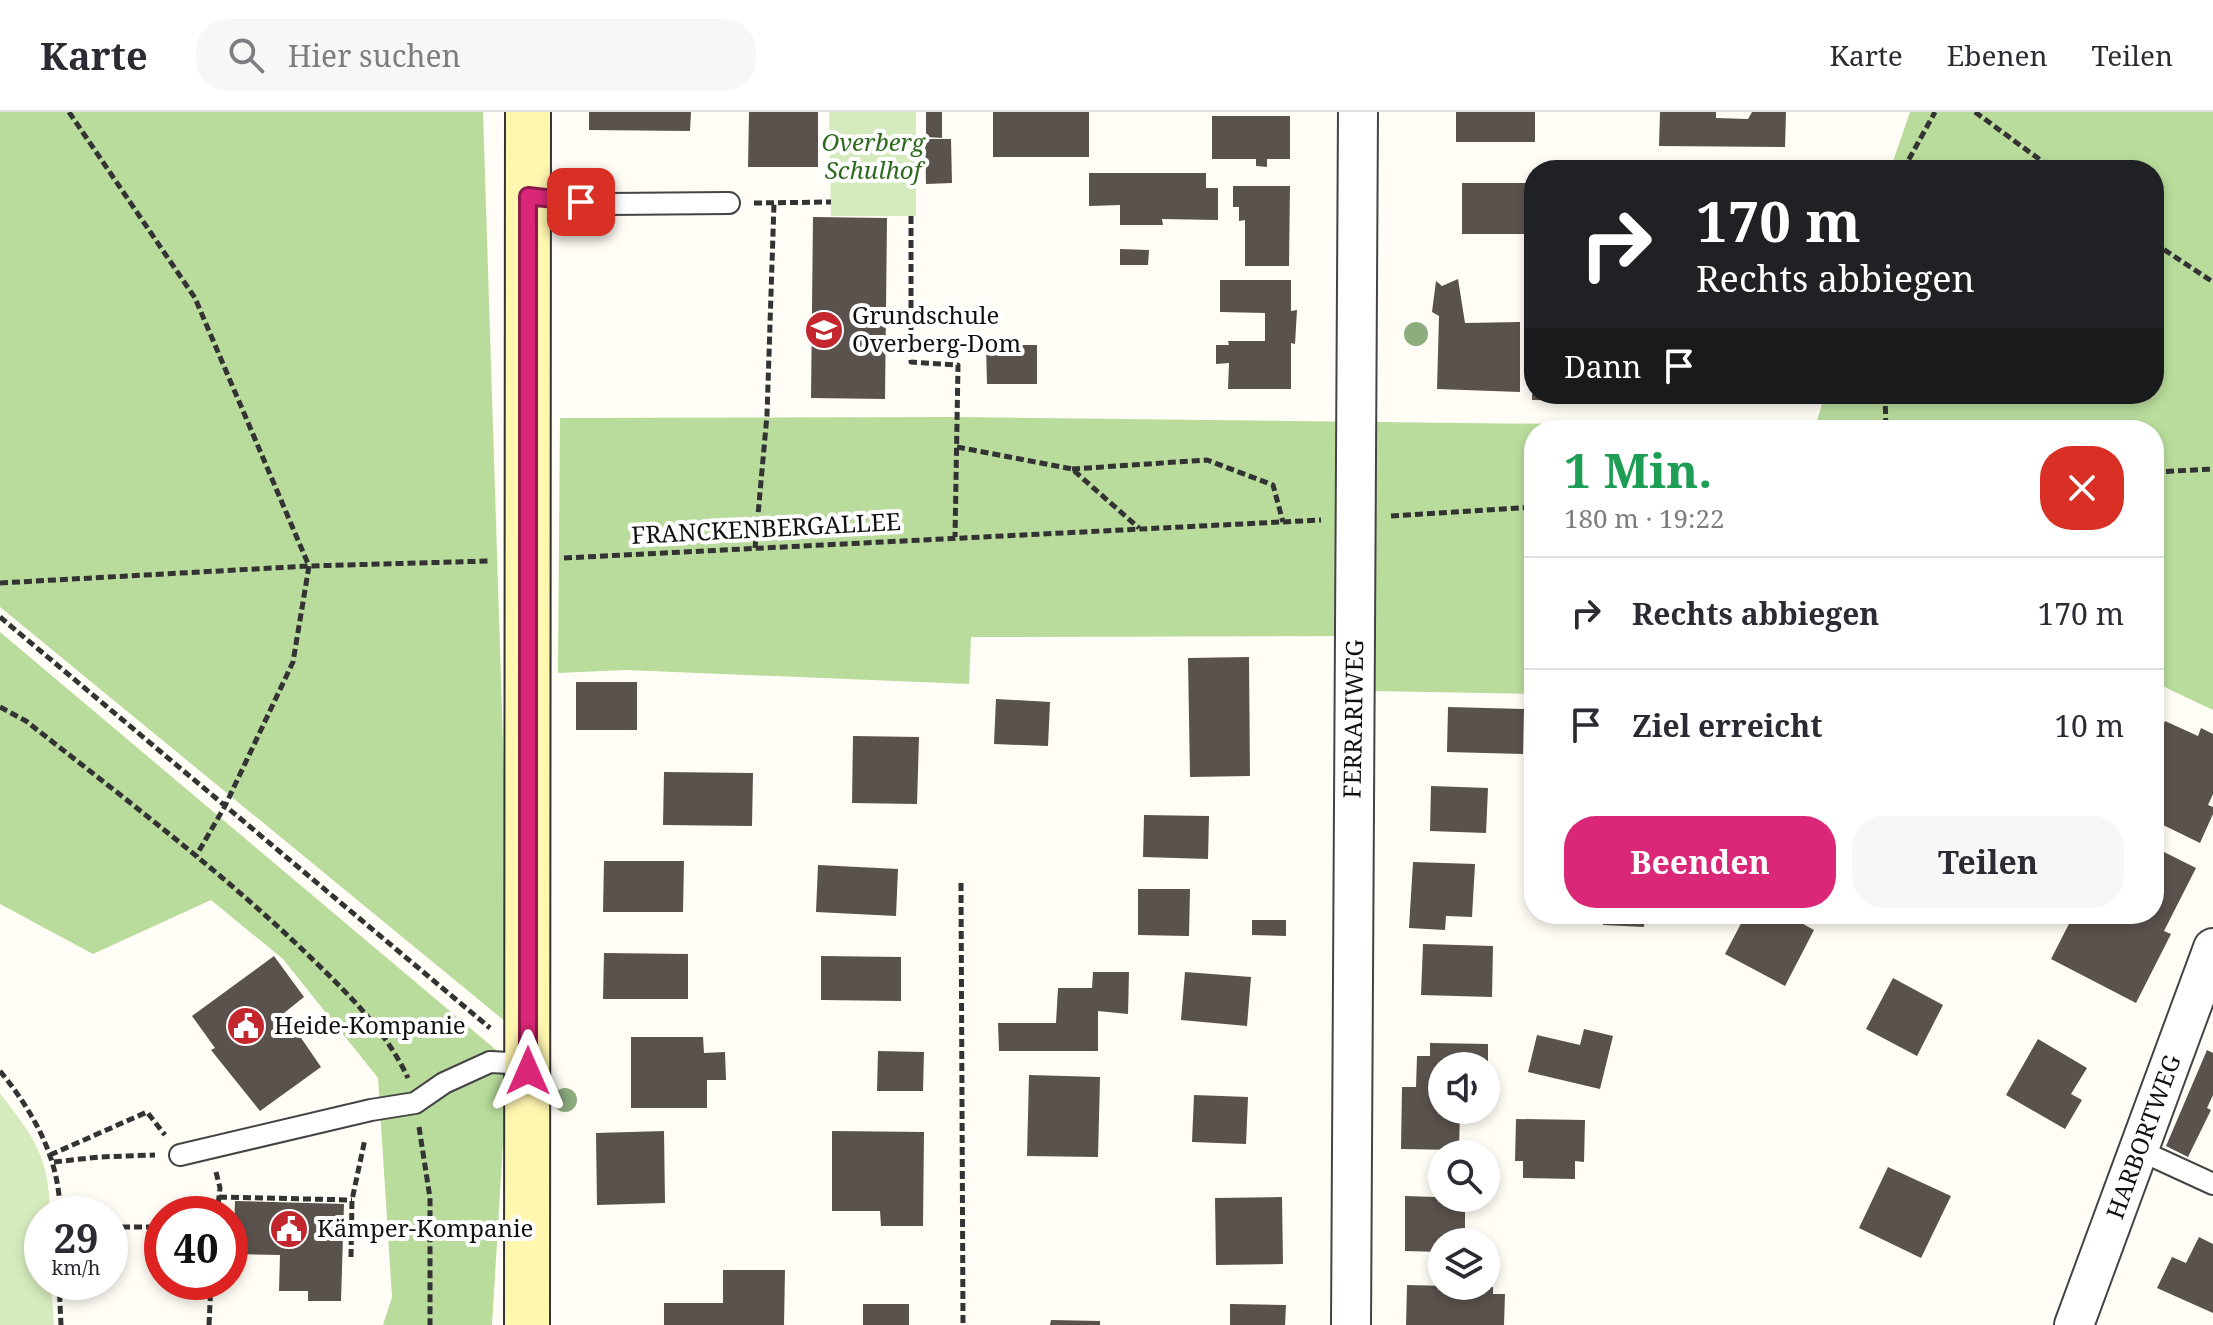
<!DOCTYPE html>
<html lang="de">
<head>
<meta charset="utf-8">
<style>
  body { margin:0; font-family:"Noto Serif",serif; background:#f7f7f7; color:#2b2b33; height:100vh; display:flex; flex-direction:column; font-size:30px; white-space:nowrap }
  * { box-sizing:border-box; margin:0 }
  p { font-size:26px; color:#7c7c81 }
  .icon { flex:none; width:44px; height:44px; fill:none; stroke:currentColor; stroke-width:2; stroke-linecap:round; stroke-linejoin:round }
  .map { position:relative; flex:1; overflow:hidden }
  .sheet { position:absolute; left:1524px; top:308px; width:640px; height:504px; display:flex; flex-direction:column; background:#fff; border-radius:32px; box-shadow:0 4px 12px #0003 }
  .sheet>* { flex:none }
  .guide { position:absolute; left:1524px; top:48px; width:640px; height:244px; border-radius:32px; box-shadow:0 4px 12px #0003; background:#202124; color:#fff; overflow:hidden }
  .tools { position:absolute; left:1428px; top:940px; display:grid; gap:16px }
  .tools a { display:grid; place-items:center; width:72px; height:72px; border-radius:50%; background:#fff; box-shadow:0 4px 12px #0003; font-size:40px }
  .speed { position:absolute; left:24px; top:1084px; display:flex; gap:16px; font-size:40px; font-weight:700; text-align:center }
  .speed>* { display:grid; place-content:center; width:104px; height:104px; border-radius:50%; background:#fff; box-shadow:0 4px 12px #0003; line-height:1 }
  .speed small { font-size:20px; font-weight:400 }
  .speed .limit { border:12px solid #d22; background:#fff; color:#111 }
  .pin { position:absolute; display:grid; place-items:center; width:68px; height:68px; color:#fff; margin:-34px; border-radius:16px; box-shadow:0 4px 12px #0006 }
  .me { position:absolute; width:88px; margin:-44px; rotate:0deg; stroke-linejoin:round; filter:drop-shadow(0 0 6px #0008) }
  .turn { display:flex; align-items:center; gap:28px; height:168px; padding:0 40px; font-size:36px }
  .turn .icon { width:104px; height:104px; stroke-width:2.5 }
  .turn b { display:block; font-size:56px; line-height:68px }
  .then { display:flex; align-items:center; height:76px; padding:0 40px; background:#0003; gap:16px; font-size:30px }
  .round { display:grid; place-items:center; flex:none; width:84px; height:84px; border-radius:32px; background:#f7f7f7 }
  .head { display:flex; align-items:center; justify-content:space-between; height:136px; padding:0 40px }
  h1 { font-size:48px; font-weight:700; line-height:60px; color:#1e9e55 }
  .primary-button { display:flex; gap:16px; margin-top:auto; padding:16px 40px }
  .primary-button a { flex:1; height:92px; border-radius:32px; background:#db2777; color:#fff; font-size:32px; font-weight:700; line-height:92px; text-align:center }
  .primary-button a+a { background:#f7f7f7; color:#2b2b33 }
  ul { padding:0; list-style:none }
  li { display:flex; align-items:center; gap:24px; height:112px; padding:0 40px; border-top:2px solid #e1e1e2 }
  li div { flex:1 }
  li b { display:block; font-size:30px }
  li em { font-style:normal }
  header { display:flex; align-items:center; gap:48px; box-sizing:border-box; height:112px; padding:0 40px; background:#fff; border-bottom:2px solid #e1e1e2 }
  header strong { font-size:38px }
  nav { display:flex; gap:44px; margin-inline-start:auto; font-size:28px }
  .search { width:560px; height:72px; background:#f7f7f7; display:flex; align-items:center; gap:20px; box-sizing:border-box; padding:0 28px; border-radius:32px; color:#7c7c81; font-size:30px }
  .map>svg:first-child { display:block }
  .green { fill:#d5ebbd }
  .forest { fill:#b9dc9c }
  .building { fill:#5a524d }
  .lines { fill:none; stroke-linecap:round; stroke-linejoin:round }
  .lane-casing { stroke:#444; stroke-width:24 }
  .street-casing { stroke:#444; stroke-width:42 }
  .secondary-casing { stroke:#333; stroke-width:48 }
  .path { stroke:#333; stroke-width:5; stroke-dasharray:8 4; stroke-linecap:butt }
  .lane { stroke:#fff; stroke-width:20 }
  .street { stroke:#fff; stroke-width:38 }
  .secondary { stroke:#fff6b0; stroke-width:44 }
  .tree { fill:#8dad7f }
  .route-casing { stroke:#8e194d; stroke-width:20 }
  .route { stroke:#db2777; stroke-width:14 }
  .labels { text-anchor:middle; stroke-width:8; stroke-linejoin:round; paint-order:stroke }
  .park-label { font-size:24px; font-style:italic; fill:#2f6b1f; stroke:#fff }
  .poi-label { font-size:24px; fill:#111; stroke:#fff; text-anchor:start }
  .street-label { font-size:24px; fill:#111; stroke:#fff }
</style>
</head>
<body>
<header>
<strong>Karte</strong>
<div class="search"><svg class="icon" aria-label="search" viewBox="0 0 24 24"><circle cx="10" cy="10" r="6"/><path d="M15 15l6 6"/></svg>Hier suchen</div>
<nav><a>Karte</a><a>Ebenen</a><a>Teilen</a></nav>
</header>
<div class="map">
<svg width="2213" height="1213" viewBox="0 0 2213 1213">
  <rect width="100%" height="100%" fill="#fffdf5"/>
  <path class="green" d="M 829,0 L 916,0 L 916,104 L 831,104 Z
    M 0,981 C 34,1026 49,1043 50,1102 L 42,1102 L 42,1170 L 51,1170 L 54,1213 L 0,1213 Z"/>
  <path class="forest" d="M 0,0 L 483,0 L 512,915 L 0,495 Z
    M 1910,0 L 2213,0 L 2213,598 L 2154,570 L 2154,318 L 1534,318 L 1534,582 L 1371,579 L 1369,524 L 971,525 L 969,572 L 626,558 L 558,561 L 560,306 L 957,305 L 1815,315 L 1825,282 L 2154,282 L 2154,58 L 1890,58 Z
    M 0,520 L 508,948 L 492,1213 L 383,1213 L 392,1185 L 378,966 L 283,847 L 211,788 L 93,842 L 0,792 Z"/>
  <path class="building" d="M 589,0 L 691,0 L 690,19 L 589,18 Z
    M 749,0 L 818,0 L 818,55 L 748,55 Z
    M 926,0 L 942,0 L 942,26 L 926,25 Z
    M 993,0 L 1089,0 L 1089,45 L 993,45 Z
    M 1456,0 L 1535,0 L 1535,30 L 1456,30 Z
    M 1660,0 L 1716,0 L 1716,6 L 1748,7 L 1752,0 L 1786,0 L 1785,35 L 1659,34 Z
    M 1212,4 L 1290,4 L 1290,47 L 1267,47 L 1267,55 L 1256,54 L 1256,47 L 1212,47 Z
    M 925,27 L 951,27 L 952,71 L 926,72 Z
    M 1089,61 L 1206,61 L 1206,76 L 1218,76 L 1218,108 L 1162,107 L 1163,113 L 1120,113 L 1120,93 L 1089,94 Z
    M 1462,71 L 1534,71 L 1534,122 L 1462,122 Z
    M 1233,74 L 1290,74 L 1289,154 L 1245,154 L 1245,108 L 1239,109 L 1239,95 L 1233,95 Z
    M 813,105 L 887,106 L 885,287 L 811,286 Z
    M 1120,137 L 1149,138 L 1148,153 L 1120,153 Z
    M 1458,167 L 1465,211 L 1520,210 L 1520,280 L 1437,277 L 1439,204 L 1432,200 L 1436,169 L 1442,174 Z
    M 1220,168 L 1291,168 L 1291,199 L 1297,198 L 1295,232 L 1291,231 L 1291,277 L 1228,277 L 1229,251 L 1216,252 L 1216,233 L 1229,233 L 1228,229 L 1265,229 L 1265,201 L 1220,200 Z
    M 986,233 L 1037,233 L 1037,272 L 987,272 Z
    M 1532,282 L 1671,282 L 1671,290 L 1532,288 Z
    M 1249,545 L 1250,664 L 1190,665 L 1188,546 Z
    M 576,570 L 637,570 L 637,618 L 576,618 Z
    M 996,587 L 1050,590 L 1048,634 L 994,632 Z
    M 1448,595 L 1524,597 L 1523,642 L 1447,640 Z
    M 2165,609 L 2198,624 L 2201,616 L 2213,622 L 2213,682 L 2208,693 L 2213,695 L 2213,702 L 2200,731 L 2157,710 L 2164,696 L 2154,691 L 2154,632 Z
    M 853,624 L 919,625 L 917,692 L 852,691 Z
    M 664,660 L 753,661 L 752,714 L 663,713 Z
    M 1431,674 L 1488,676 L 1486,721 L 1430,719 Z
    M 1144,703 L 1209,704 L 1208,747 L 1143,745 Z
    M 2154,735 L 2196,756 L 2164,819 L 2171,822 L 2136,891 L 2051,847 L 2074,802 L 2130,802 L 2136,805 L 2137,802 L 2154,802 Z
    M 604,749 L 684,749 L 683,800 L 603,800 Z
    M 1413,750 L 1475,752 L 1472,805 L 1446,804 L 1445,818 L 1409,816 Z
    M 818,753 L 898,757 L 896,804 L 816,800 Z
    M 1138,777 L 1190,777 L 1189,824 L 1138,823 Z
    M 1604,802 L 1645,802 L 1644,815 L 1603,813 Z
    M 1746,802 L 1785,802 L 1814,818 L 1785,874 L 1725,842 Z
    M 1252,808 L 1286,808 L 1286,824 L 1252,823 Z
    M 1423,832 L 1493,834 L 1492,885 L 1421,883 Z
    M 604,841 L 688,842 L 688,887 L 603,887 Z
    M 274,844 L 304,885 L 284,901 L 321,955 L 260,999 L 211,938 L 215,936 L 192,904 Z
    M 821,844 L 901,845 L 901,889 L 821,888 Z
    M 1093,860 L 1129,860 L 1128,902 L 1098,899 L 1098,939 L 999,939 L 998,911 L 1056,911 L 1058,876 L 1092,876 Z
    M 1185,860 L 1251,865 L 1247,914 L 1181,908 Z
    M 1893,866 L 1943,893 L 1917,944 L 1866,917 Z
    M 1584,917 L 1613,924 L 1600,977 L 1528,960 L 1537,923 L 1580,933 Z
    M 631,925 L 703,925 L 704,941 L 725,940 L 726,968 L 707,968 L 707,996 L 631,996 Z
    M 2038,927 L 2087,956 L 2071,982 L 2082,988 L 2065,1017 L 2006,983 Z
    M 1430,931 L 1488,932 L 1488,954 L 1442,954 L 1442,998 L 1460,998 L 1459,1038 L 1401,1037 L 1402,975 L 1416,975 L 1417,944 L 1430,944 Z
    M 2207,938 L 2213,941 L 2213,983 L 2207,996 L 2211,998 L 2188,1045 L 2166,1034 Z
    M 878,939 L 924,940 L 923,979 L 877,979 Z
    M 1029,963 L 1100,965 L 1098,1045 L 1027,1044 Z
    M 1194,983 L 1248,985 L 1246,1032 L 1192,1030 Z
    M 1516,1007 L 1585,1008 L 1584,1050 L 1575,1049 L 1575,1067 L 1523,1066 L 1523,1049 L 1515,1049 Z
    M 664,1019 L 665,1091 L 597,1093 L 596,1021 Z
    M 832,1019 L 924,1020 L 923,1114 L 881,1114 L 880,1099 L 832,1099 Z
    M 1888,1055 L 1951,1084 L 1921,1146 L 1859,1116 Z
    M 1405,1084 L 1465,1086 L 1465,1130 L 1442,1130 L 1442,1140 L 1405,1139 Z
    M 1282,1085 L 1283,1152 L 1216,1153 L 1215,1086 Z
    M 235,1089 L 344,1092 L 341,1189 L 308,1189 L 308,1179 L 279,1179 L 280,1143 L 233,1142 Z
    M 2199,1125 L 2213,1132 L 2213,1201 L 2157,1176 L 2172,1145 L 2186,1151 Z
    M 723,1158 L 785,1158 L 784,1213 L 664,1213 L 664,1191 L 723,1191 Z
    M 1407,1173 L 1493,1175 L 1493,1182 L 1505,1182 L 1504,1213 L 1406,1213 Z
    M 863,1192 L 909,1192 L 909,1213 L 863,1213 Z
    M 1230,1192 L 1286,1193 L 1285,1213 L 1230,1213 Z
    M 1051,1208 L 1100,1209 L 1100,1213 L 1050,1213 Z"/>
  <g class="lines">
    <defs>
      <path id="lane" d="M 528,84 L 608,92 L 729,91
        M 2139,1038 L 2213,1072
        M 180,1043 L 371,998 L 415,991 L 444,971 L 490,950 L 527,952"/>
      <path id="street" d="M 1351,1213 L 1358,0
        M 2074,1213 L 2213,836"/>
      <path id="secondary" d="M 527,1213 L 528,0"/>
    </defs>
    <use href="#lane" class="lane-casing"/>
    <use href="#street" class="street-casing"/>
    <use href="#secondary" class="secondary-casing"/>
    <path class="path" d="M 69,0 L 195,186 L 309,454 L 293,550 L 225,694 L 196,744
      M 1975,0 L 2054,58
      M 1903,58 L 1935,0
      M 754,91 L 831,90
      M 911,104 L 911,250 L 958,253 L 955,425
      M 2154,131 L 2213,170
      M 1885,282 L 1886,318
      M 957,335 L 1072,357 L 1139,416
      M 1072,357 L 1207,348 L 1273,373 L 1283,410
      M 2154,360 L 2213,357
      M 1391,404 L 1534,395
      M 755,436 L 767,303 L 774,91
      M 564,446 L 1321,408
      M 0,471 L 309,454 L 490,449
      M 0,505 L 490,916
      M 0,595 L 26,609 C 120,683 217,756 304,839 C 344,878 384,915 408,966
      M 961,771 L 963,1213
      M 0,959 C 34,1001 60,1047 60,1102
      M 419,1015 L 430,1086 L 430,1213
      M 50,1043 L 147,1000 L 165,1023
      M 54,1050 L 99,1045 L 155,1043
      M 216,1060 L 220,1076 L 217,1102
      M 219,1085 L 352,1088
      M 110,1115 L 162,1115
      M 351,1145 L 352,1088 L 365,1027
      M 59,1170 L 61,1213
      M 209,1213 L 211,1170"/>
    <use href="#lane" class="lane"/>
    <use href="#street" class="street"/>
    <use href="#secondary" class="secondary"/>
  </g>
  <g class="tree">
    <circle cx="1416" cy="222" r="12"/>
    <circle cx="565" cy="988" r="12"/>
  </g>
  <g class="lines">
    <defs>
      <path id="route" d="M 528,959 L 528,84 L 581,90"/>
    </defs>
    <use href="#route" class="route-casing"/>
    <use href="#route" class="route"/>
  </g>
  <defs>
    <symbol id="school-disc" viewBox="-11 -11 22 22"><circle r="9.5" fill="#c4262e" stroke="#fff"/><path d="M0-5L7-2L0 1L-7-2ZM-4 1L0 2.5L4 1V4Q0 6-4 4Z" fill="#fff"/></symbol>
    <symbol id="civic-disc" viewBox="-11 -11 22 22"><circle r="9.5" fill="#c4262e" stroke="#fff"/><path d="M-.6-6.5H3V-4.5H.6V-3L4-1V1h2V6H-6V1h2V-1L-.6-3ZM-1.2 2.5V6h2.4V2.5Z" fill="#fff"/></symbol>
  </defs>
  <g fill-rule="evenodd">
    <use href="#school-disc" x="802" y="196" width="44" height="44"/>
    <use href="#civic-disc" x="224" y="892" width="44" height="44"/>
    <use href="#civic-disc" x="267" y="1095" width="44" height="44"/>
  </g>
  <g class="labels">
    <g class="park-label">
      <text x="873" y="39">Overberg<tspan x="873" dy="28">Schulhof</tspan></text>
    </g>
    <g class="poi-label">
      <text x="852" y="212">Grundschule<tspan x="852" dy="28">Overberg-Dom</tspan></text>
      <text x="274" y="922">Heide-Kompanie</text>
      <text x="317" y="1125">Kämper-Kompanie</text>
    </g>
    <g class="street-label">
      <text transform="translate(766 417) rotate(-3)" y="8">FRANCKENBERGALLEE</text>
      <text transform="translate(1354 607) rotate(-89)" y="8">FERRARIWEG</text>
      <text transform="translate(2144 1025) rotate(-70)" y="8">HARBORTWEG</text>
    </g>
  </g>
</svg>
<div class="tools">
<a><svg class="icon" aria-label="sound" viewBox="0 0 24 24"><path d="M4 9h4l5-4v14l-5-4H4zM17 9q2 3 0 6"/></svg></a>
<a><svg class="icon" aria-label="search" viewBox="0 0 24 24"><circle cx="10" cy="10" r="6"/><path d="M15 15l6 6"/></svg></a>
<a><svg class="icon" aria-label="layers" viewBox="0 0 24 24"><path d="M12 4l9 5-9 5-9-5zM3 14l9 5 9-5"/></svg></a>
</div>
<div class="speed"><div>29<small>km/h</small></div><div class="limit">40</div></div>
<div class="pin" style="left:581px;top:90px;background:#d93025"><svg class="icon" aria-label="arrive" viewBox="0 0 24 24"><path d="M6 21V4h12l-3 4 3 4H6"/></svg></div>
<svg class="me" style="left:528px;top:959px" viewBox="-20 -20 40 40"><path d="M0-17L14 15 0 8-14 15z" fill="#db2777" stroke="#fff" stroke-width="4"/></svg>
<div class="guide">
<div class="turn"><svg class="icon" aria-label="right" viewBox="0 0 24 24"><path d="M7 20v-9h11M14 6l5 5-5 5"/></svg><div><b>170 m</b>Rechts abbiegen</div></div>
<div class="then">Dann<svg class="icon" aria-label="arrive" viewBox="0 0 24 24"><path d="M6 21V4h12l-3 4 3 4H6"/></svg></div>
</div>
<section class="sheet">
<div class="head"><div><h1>1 Min.</h1><p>180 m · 19:22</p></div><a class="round" style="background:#d93025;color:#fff"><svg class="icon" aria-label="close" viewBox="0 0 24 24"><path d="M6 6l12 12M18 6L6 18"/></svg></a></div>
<ul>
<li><svg class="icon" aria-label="right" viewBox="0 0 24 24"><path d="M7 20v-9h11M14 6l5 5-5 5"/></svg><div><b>Rechts abbiegen</b></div><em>170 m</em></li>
<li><svg class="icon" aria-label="arrive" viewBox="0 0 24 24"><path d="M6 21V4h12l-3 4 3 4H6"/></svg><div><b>Ziel erreicht</b></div><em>10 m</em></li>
</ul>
<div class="primary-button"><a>Beenden</a><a>Teilen</a></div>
</section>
</div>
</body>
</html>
